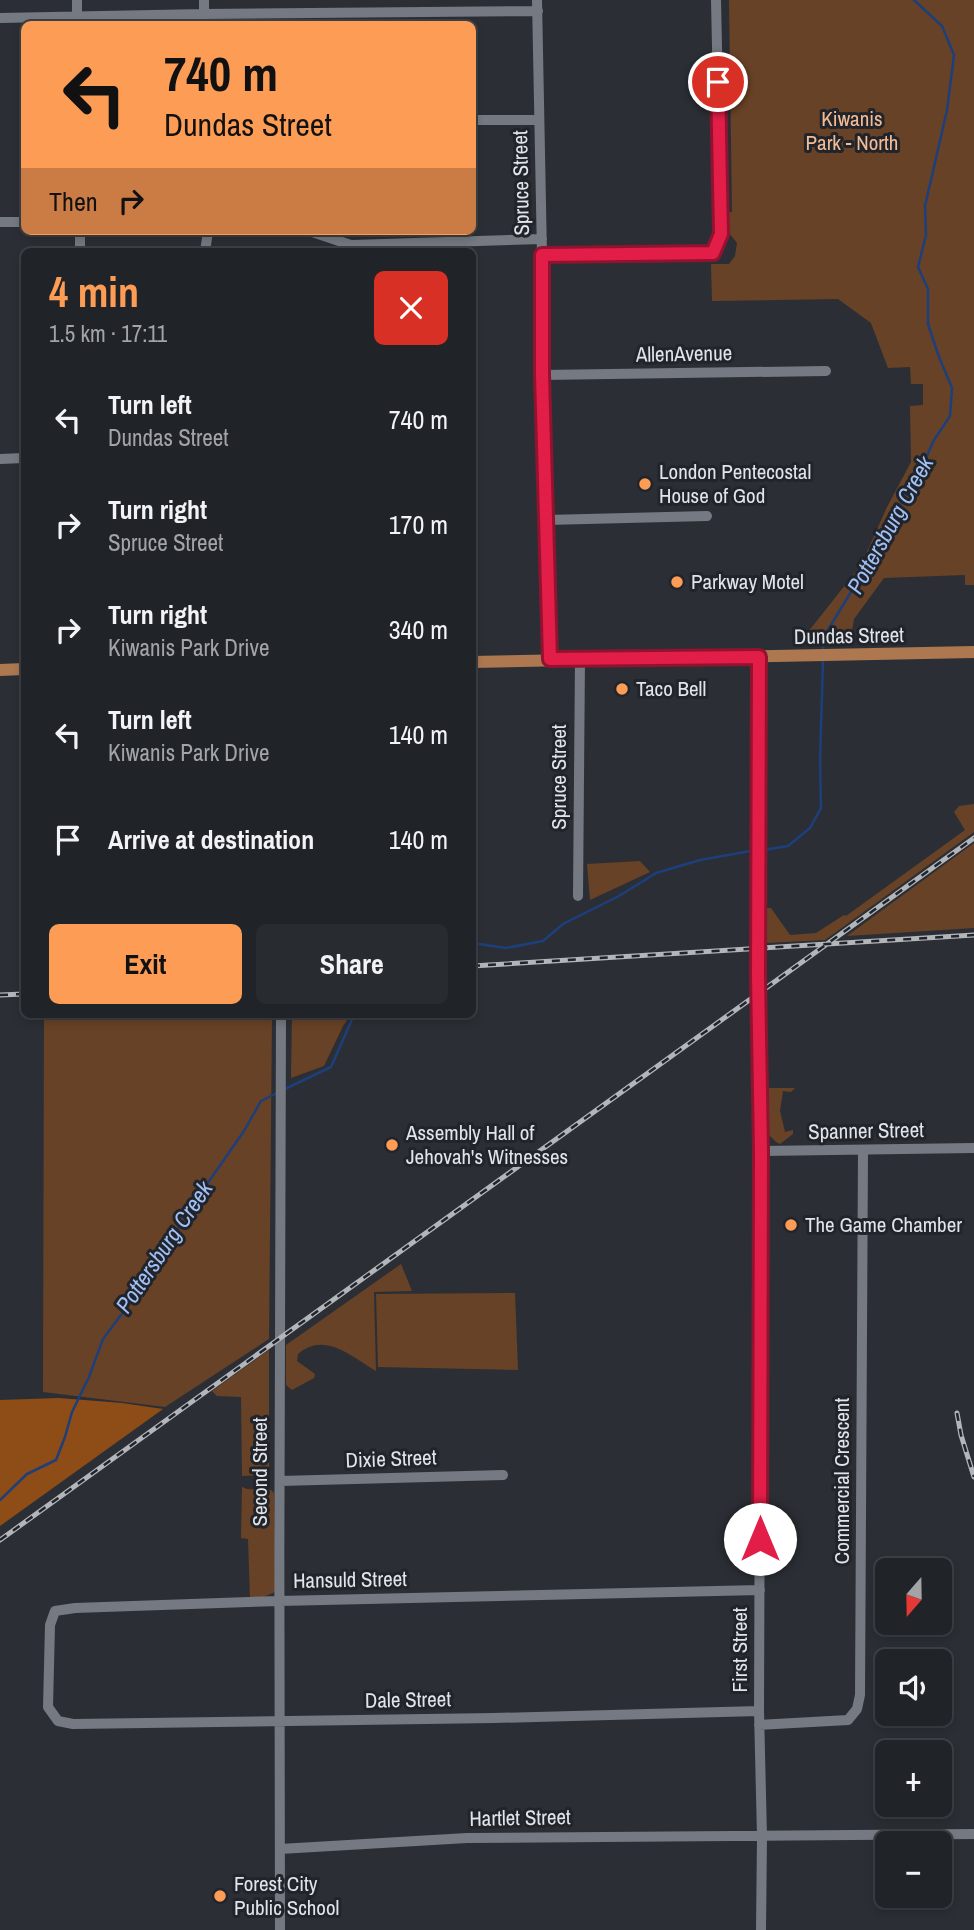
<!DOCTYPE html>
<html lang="en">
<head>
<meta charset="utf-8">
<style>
  body { margin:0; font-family:"Archivo Narrow",sans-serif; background:#282b30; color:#f1f3f6; height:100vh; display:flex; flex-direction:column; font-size:26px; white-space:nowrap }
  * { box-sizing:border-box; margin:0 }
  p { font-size:23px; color:#a2a4a8 }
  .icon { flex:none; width:38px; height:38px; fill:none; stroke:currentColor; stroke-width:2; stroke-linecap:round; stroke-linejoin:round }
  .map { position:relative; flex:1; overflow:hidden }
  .sheet { position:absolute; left:21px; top:248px; width:455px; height:770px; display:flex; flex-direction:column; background:#202328; border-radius:10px; box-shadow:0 4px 10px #0003,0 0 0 2px #3d4045 }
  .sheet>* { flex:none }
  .hud { position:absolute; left:21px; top:21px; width:455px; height:214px; border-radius:10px; box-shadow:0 4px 10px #0003,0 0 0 2px #3d4045; background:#fd9c55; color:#111; overflow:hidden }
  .needle { width:46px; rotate:200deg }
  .fabs { position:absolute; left:875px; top:1558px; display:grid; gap:14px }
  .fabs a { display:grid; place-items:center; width:77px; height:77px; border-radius:10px; background:#202328; box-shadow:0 4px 10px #0003,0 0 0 2px #3d4045; font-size:35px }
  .pin { position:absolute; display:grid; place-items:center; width:60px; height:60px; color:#fff; margin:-30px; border:4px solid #fff; border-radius:50%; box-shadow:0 2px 7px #0007 }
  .me { position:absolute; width:77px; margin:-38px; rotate:0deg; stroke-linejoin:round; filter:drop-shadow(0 0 5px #0008) }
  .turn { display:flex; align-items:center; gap:24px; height:147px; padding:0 28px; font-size:32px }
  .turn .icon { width:91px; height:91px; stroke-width:2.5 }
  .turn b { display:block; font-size:49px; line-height:60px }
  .then { display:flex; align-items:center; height:66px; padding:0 28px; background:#0003; gap:14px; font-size:26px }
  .round { display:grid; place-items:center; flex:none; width:74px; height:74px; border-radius:10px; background:#282b30 }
  .summary { display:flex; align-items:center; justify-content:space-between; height:119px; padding:0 28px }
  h1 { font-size:42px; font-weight:700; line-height:52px; color:#fd9c55 }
  .button { display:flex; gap:14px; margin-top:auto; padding:14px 28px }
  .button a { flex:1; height:80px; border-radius:10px; background:#fd9c55; color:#111; font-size:28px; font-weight:700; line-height:80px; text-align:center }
  .button a+a { background:#282b30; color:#f1f3f6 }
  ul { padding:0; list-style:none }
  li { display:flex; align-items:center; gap:21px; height:105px; padding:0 28px }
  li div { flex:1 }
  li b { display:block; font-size:26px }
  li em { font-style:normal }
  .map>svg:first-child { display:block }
  .green { fill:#684226 }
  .forest { fill:#8e4d16 }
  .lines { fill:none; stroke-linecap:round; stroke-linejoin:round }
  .stream { stroke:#1d3f7b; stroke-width:2.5 }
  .minor { stroke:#757981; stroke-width:10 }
  .major { stroke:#ad7850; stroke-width:12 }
  .rail-casing { stroke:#b2b5b9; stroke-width:5 }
  .rail { stroke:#21252b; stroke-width:2.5; stroke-dasharray:8; stroke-linecap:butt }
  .route-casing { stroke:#92132f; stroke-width:18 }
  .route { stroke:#e11d48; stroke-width:12 }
  .poi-dot { fill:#fd9c55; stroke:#21252b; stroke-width:2.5 }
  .labels { text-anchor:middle; stroke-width:6; stroke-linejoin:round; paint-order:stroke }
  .park-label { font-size:21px; fill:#f4bb95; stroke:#21252b }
  .street-label { font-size:21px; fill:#e1e4e8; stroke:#21252b }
  .poi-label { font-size:21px; fill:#e1e4e8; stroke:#21252b; text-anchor:start }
  .water-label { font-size:23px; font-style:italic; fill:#a0c0f6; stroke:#21252b }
</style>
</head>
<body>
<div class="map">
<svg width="974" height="1930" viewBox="0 0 974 1930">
  <rect width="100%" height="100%" fill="#2b2f35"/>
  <path class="green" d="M 729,0 L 974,0 L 974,585 L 965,585 L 965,575 L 884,578 L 854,619 L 850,643 L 810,644 L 808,632 L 861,565 L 887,507 L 911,462 L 910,406 L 923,405 L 923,384 L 911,384 L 910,367 L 888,368 L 871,323 L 838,299 L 712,301 L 711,264 L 729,264 L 735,256 L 737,243 L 725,228 L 724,213 L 732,212 Z
    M 974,804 L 974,832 L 825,940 L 766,943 L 766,908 L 771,908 L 790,935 L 816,933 L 844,915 L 846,916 L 965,830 L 954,812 L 959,806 Z
    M 974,843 L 974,928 L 847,936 Z
    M 640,861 L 650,872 L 590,900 L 587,864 Z
    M 44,1015 L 272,1015 L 269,1339 L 165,1407 L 43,1392 Z
    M 292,1015 L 351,1015 L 343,1026 L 324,1066 L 291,1078 Z
    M 769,1088 L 795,1088 L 791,1092 L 783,1091 L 780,1111 L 785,1132 L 793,1130 L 793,1134 L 780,1144 L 776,1142 L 769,1135 Z
    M 401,1264 L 412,1291 L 374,1292 L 376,1371 C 351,1356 324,1331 298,1354 L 297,1361 L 315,1374 L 314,1378 L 292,1390 L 286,1385 L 286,1345 Z
    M 515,1293 L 518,1370 L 378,1367 L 376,1294 Z
    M 269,1350 L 269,1475 L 242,1476 L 241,1397 L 217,1396 L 212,1391 Z
    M 242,1487 L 247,1489 L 271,1490 L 274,1493 L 275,1592 L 261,1598 L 250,1598 L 248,1539 L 241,1538 Z"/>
  <path class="forest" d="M 59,1398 L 122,1403 L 163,1409 L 0,1526 L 0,1400 Z"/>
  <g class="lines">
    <path class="stream" d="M 823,651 L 823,638 L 851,592 L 873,565 L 885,543 L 901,503 L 919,473 L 934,440 L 950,416 L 952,388 L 939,357 L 928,324 L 928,289 L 918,267 L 926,235 L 925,206 L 947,110 L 954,55 L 942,26 L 914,0
      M 763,850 L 788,846 L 810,828 L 821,808 L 820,759 L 823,661
      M 472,943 L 506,948 L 543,941 L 563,924 L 619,896 L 656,873 L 700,860 L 756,850
      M 285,1089 L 331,1067 L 354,1015
      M 0,1500 L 27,1474 L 56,1460 L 65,1437 L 72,1412 L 89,1377 L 103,1339 L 124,1311 L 137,1283 L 173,1238 L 191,1207 L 244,1131 L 261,1101 L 279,1092"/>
    <path class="minor" d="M 77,0 L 77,24
      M 204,0 L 204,24
      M 537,0 L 542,255 L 542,375 L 550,659
      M 0,18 L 204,14 L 538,11
      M 472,120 L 538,120
      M 0,222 L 24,222
      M 80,231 L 80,252
      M 309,231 L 351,245 L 542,239
      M 205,252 L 208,231
      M 542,255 L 713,253 L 721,234 L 716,0
      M 542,375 L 826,371
      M 0,459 L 24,458
      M 546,520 L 707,516
      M 759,657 L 758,975 L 761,1151 L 759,1711 L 762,1836 L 761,1930
      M 578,896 L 580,659
      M 761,1151 L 973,1148
      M 280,1481 L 503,1475
      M 759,1711 L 494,1718 L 73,1724 L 58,1721 L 48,1707 L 50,1625 L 55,1611 L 75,1608 L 279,1601 L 760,1590
      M 759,1725 L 848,1720 L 857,1709 L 860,1695 L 863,1150
      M 280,1849 L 467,1838 L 974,1834
      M 280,1930 C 279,1625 279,1320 281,1015"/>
    <path class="major" d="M 472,662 L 974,652
      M 0,670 L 24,669"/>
    <defs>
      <path id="rail" d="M 472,966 L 974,935
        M 0,995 L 24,994
        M 957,1413 L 961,1435 L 974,1477
        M 0,1540 L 974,838"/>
    </defs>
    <use href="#rail" class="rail-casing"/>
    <use href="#rail" class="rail"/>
  </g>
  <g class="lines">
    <defs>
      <path id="route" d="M 718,82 L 721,234 L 713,253 L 542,255 L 542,375 L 550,659 L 759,657 L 758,975 L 761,1151 L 760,1539"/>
    </defs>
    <use href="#route" class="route-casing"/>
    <use href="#route" class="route"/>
  </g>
  <g class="poi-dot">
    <circle cx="645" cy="484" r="7"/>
    <circle cx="677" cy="582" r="7"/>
    <circle cx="622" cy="689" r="7"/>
    <circle cx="392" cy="1145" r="7"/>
    <circle cx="791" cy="1225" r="7"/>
    <circle cx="220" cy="1896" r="7"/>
  </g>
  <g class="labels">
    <g class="park-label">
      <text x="852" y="126">Kiwanis<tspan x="852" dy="24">Park - North</tspan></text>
    </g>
    <g class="street-label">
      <text transform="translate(521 183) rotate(-91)" y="7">Spruce Street</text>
      <text transform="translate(684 354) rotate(-1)" y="7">AllenAvenue</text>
      <text transform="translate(849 636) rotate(-1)" y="7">Dundas Street</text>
      <text transform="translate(559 777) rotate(-90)" y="7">Spruce Street</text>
      <text transform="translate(866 1131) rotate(-1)" y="7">Spanner Street</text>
      <text transform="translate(391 1459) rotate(-2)" y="7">Dixie Street</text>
      <text transform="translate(260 1472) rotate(-90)" y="7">Second Street</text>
      <text transform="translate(842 1481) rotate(-90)" y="7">Commercial Crescent</text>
      <text transform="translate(350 1580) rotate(-1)" y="7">Hansuld Street</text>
      <text transform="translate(740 1650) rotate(-90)" y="7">First Street</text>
      <text transform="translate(408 1700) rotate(-1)" y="7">Dale Street</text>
      <text transform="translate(520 1818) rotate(-1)" y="7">Hartlet Street</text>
    </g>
    <g class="poi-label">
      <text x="659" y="479">London Pentecostal<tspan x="659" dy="24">House of God</tspan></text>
      <text x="691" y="589">Parkway Motel</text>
      <text x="636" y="696">Taco Bell</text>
      <text x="406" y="1140">Assembly Hall of<tspan x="406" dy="24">Jehovah's Witnesses</tspan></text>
      <text x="805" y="1232">The Game Chamber</text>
      <text x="234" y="1891">Forest City<tspan x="234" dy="24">Public School</tspan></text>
    </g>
    <g class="water-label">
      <text transform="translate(890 525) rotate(-61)" y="8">Pottersburg Creek</text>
      <text transform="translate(164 1247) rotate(-56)" y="8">Pottersburg Creek</text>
    </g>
  </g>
</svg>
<div class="fabs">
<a><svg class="needle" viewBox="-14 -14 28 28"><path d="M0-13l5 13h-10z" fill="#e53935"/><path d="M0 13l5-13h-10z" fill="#a2a4a8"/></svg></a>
<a><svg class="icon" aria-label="sound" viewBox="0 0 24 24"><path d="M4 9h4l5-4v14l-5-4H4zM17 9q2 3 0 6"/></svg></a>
<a>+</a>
<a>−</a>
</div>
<div class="pin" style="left:718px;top:82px;background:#d93025"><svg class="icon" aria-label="arrive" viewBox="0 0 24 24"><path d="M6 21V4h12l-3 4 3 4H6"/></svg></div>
<svg class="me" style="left:760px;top:1539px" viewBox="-20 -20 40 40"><circle r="19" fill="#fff"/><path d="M0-13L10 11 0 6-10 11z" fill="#e11d48"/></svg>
<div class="hud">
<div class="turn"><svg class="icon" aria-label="left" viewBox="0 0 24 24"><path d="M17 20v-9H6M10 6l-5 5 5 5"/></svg><div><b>740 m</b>Dundas Street</div></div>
<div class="then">Then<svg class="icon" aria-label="right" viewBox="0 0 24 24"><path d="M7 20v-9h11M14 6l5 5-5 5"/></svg></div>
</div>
<section class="sheet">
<div class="summary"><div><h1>4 min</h1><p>1.5 km · 17:11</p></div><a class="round" style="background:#d93025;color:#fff"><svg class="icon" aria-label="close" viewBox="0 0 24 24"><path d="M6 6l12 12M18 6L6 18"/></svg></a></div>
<ul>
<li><svg class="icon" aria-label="left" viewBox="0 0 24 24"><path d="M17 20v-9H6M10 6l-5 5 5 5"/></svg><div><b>Turn left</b><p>Dundas Street</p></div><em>740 m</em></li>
<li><svg class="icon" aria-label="right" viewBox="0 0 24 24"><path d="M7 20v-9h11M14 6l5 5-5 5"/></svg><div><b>Turn right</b><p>Spruce Street</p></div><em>170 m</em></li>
<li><svg class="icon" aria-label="right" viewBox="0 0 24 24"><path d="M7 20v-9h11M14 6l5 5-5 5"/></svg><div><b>Turn right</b><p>Kiwanis Park Drive</p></div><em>340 m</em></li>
<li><svg class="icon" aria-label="left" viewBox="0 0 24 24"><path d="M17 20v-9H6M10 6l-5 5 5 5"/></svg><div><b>Turn left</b><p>Kiwanis Park Drive</p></div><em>140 m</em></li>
<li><svg class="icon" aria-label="arrive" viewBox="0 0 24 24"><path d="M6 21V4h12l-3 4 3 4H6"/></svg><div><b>Arrive at destination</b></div><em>140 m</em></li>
</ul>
<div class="button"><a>Exit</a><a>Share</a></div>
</section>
</div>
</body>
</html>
